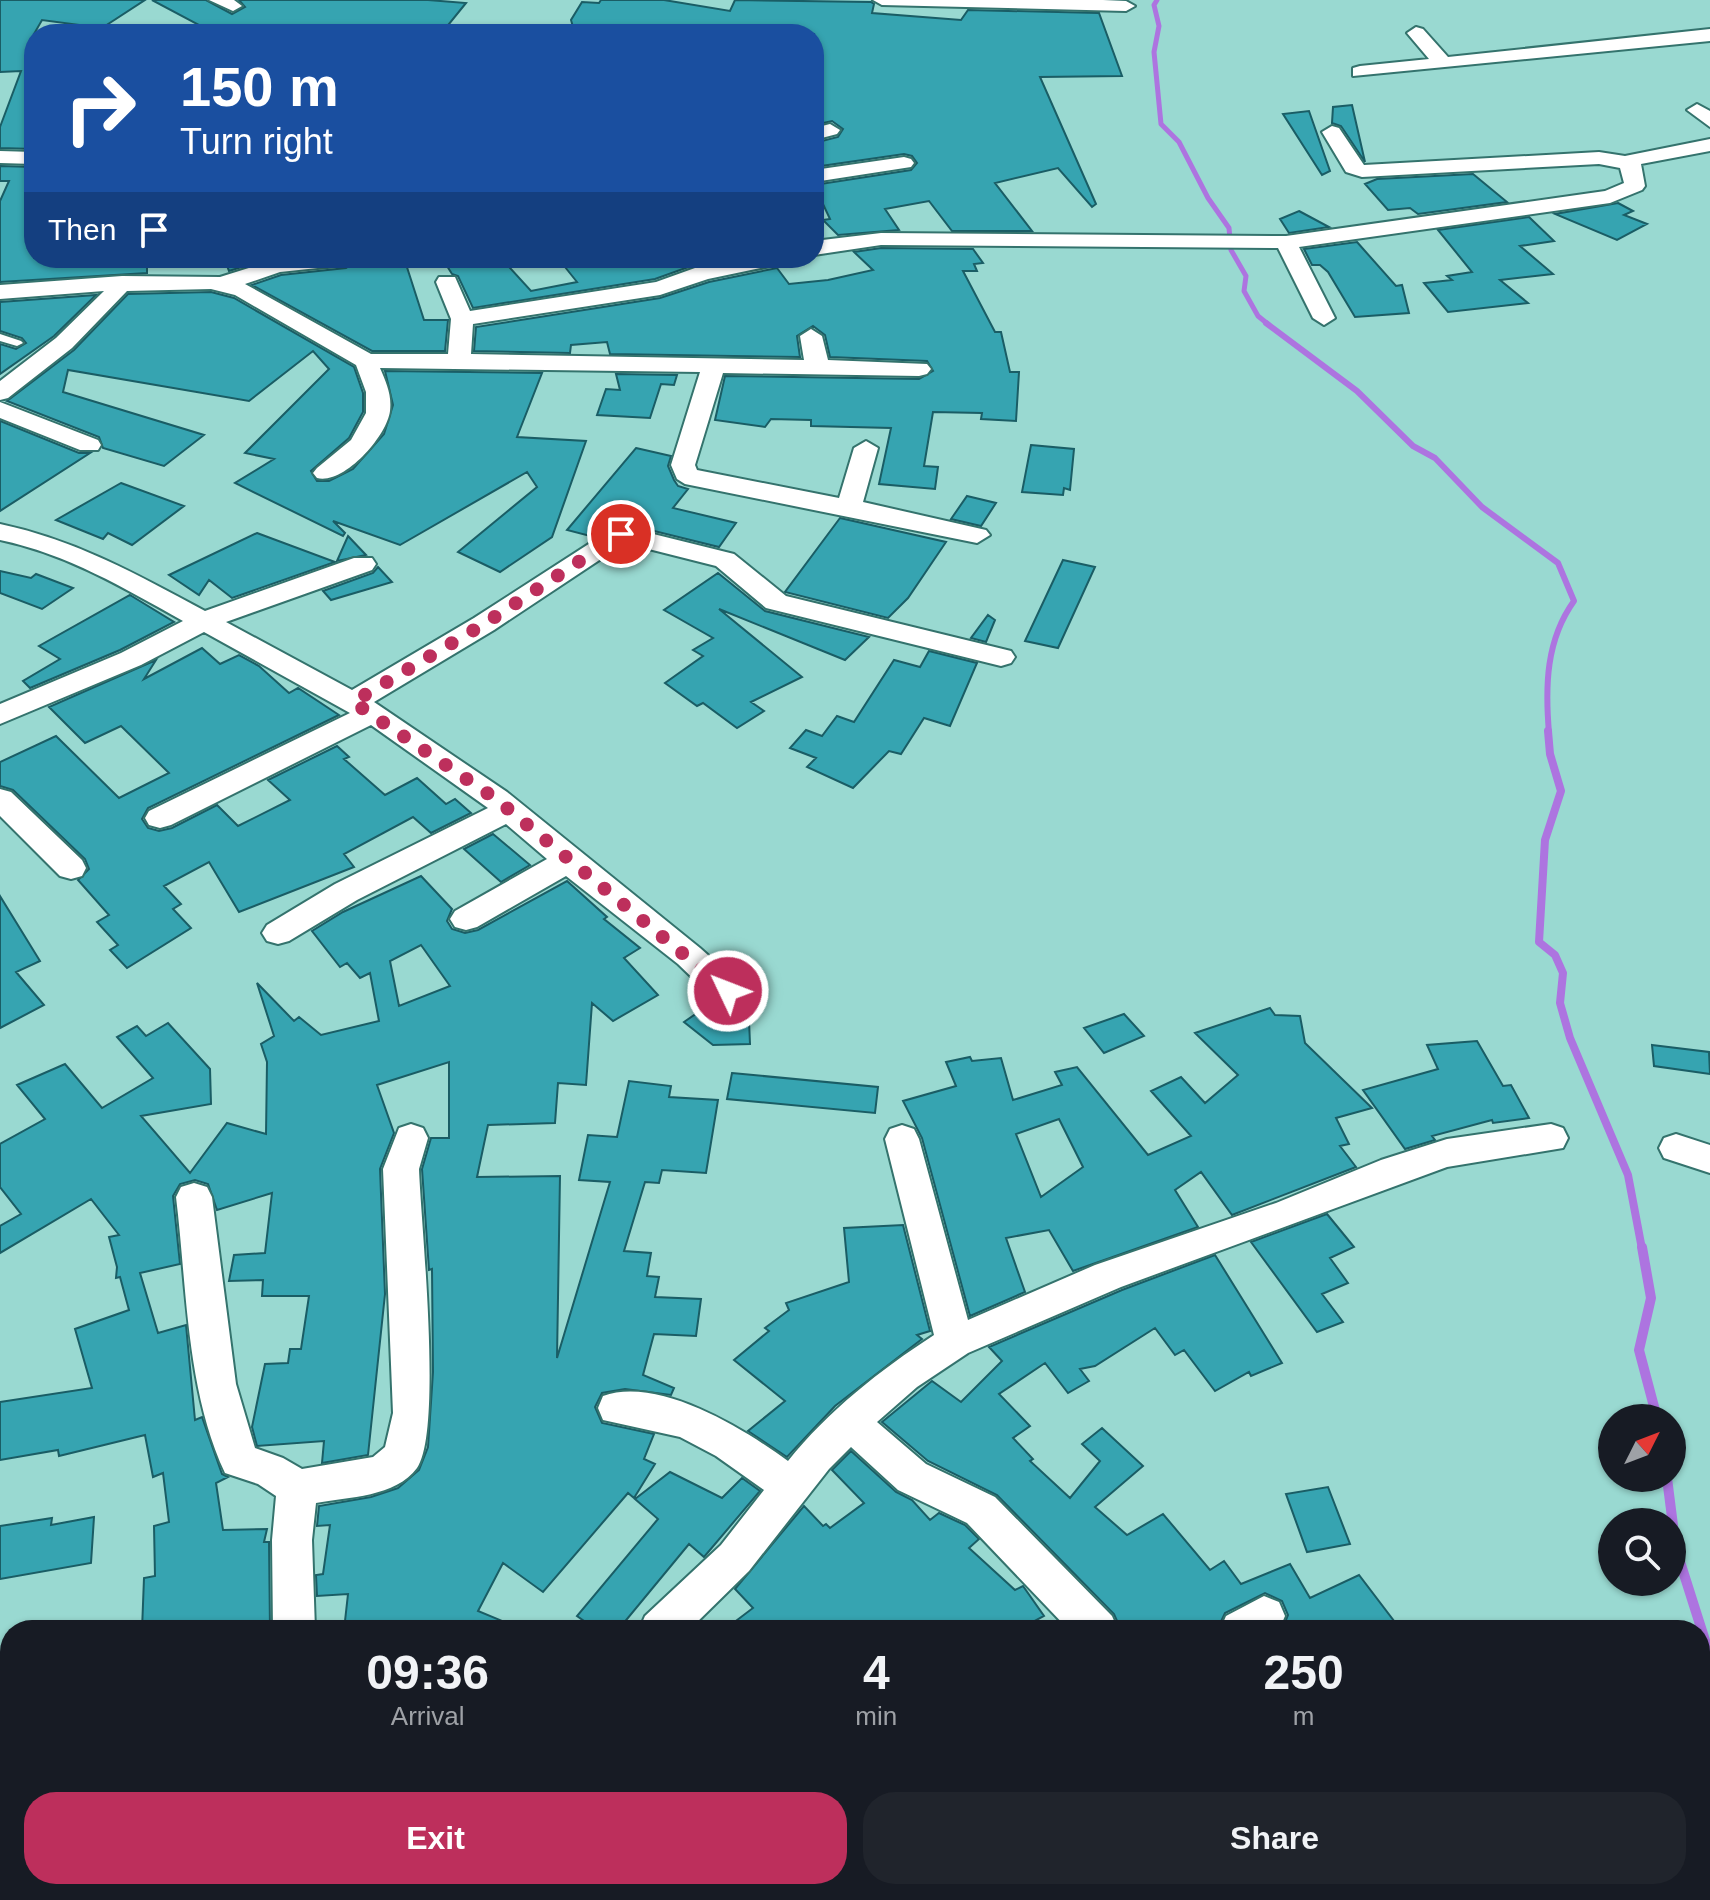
<!DOCTYPE html>
<html lang="en">
<head>
<meta charset="utf-8">
<style>
  body { margin:0; font-family:Arial,sans-serif; background:#20242c; color:#f1f3f6; height:100vh; display:flex; flex-direction:column; font-size:30px; white-space:nowrap }
  * { box-sizing:border-box; margin:0 }
  p { font-size:26px; color:#9ea1a6 }
  .icon { flex:none; width:44px; height:44px; fill:none; stroke:currentColor; stroke-width:2; stroke-linecap:round; stroke-linejoin:round }
  .map { position:relative; flex:1; overflow:hidden }
  .sheet { position:absolute; left:0px; top:1620px; width:1710px; height:280px; display:flex; flex-direction:column; background:#171b24; border-radius:32px 32px 0 0; box-shadow:0 2px 6px #0004 }
  .sheet>* { flex:none }
  .banner { position:absolute; left:24px; top:24px; width:800px; height:244px; border-radius:32px; box-shadow:0 2px 6px #0004; background:#1a4fa0; color:#fff; overflow:hidden }
  .needle { width:52px; rotate:48deg }
  .tools { position:absolute; left:1598px; top:1404px; display:grid; gap:16px }
  .tools a { display:grid; place-items:center; width:88px; height:88px; border-radius:50%; background:#171b24; box-shadow:0 2px 6px #0004; font-size:40px }
  .pin { position:absolute; display:grid; place-items:center; width:68px; height:68px; color:#fff; margin:-34px; border:4px solid #fff; border-radius:50%; box-shadow:0 2px 8px #0007 }
  .me { position:absolute; width:88px; margin:-44px; rotate:313deg; stroke-linejoin:round; filter:drop-shadow(0 0 6px #0008) }
  .turn { display:flex; align-items:center; gap:28px; height:168px; padding:0 24px; font-size:36px }
  .turn .icon { width:104px; height:104px; stroke-width:2.5 }
  .turn b { display:block; font-size:56px; line-height:68px }
  .then { display:flex; align-items:center; height:76px; padding:0 24px; background:#0003; gap:16px; font-size:30px }
  .eta { display:flex; justify-content:space-evenly; align-items:center; height:136px; text-align:center }
  .eta b { font-size:48px; font-weight:700; line-height:56px }
  .button { display:flex; gap:16px; margin-top:auto; padding:16px 24px }
  .button a { flex:1; height:92px; border-radius:32px; background:#bd2f5c; color:#fff; font-size:32px; font-weight:700; line-height:92px; text-align:center }
  .button a+a { background:#20242c; color:#f1f3f6 }
  .map>svg:first-child { display:block }
  .lines { fill:none; stroke-linecap:round; stroke-linejoin:round }
  .stream-far3 { stroke:#ad74e0; stroke-width:5 }
  .stream-far2 { stroke:#ad74e0; stroke-width:6 }
  .stream-far1 { stroke:#ad74e0; stroke-width:8 }
  .stream { stroke:#ad74e0; stroke-width:10 }
  .building { fill:#36a4b1; stroke:#1a5d65; stroke-width:2; fill-rule:evenodd }
  .lane-casing { stroke:#34736d; stroke-width:4 }
  .street-casing { stroke:#34736d; stroke-width:4 }
  .lane { fill:#fff; fill-rule:evenodd }
  .street { fill:#fff; fill-rule:evenodd }
  .route { stroke:#bd2f5c; stroke-width:14; stroke-dasharray:0 25.2 }
</style>
</head>
<body>
<div class="map">
<svg width="1710" height="1900" viewBox="0 0 1710 1900">
  <rect width="100%" height="100%" fill="#99d9d1"/>
  <g class="lines">
    <path class="stream-far3" d="M 1157,0 L 1154,5 L 1159,26 L 1154,52 L 1161,124 L 1179,142 L 1208,198 L 1229,228 L 1231,250 L 1246,276 L 1244,291 L 1258,316 L 1269,325"/>
    <path class="stream-far2" d="M 1266,323 L 1357,391 L 1413,446 L 1435,458 L 1482,507 L 1558,563 L 1574,601 C 1546,640 1545,686 1549,733"/>
    <path class="stream-far1" d="M 1548,731 L 1550,754 L 1561,791 L 1545,840 L 1539,942 L 1555,955 L 1563,973 L 1560,1003 L 1570,1038 L 1628,1175 L 1642,1249"/>
    <path class="stream" d="M 1642,1247 L 1651,1298 L 1639,1350 L 1657,1418
      M 1667,1478 L 1676,1549 L 1710,1656"/>
  </g>
  <path class="building" d="M 0,0 L 145,0 L 102,28 L 42,20 L 34,34 L 34,149 L 0,148 L 0,127 L 21,71 L 0,72 Z
    M 152,0 L 206,0 L 232,14 L 245,7 L 239,0 L 428,0 L 466,3 L 445,29 L 432,34 L 408,34 L 411,30 L 402,27 L 331,26 L 328,34 L 195,34 L 201,26 Z
    M 601,0 L 664,0 L 730,11 L 735,0 L 871,2 L 874,4 L 872,13 L 961,20 L 968,10 L 1099,13 L 1122,76 L 1040,77 L 1096,204 L 1092,207 L 1058,168 L 995,183 L 1032,231 L 952,231 L 929,201 L 885,209 L 899,230 L 838,235 L 823,220 L 830,219 L 814,185 L 911,170 L 917,163 L 912,156 L 904,154 L 814,167 L 814,143 L 838,137 L 843,129 L 832,121 L 814,125 L 814,34 L 575,34 L 571,20 L 582,2 L 599,3 Z
    M 1352,105 L 1365,162 L 1341,126 L 1332,123 L 1333,107 Z
    M 1309,111 L 1330,171 L 1322,175 L 1283,114 Z
    M 0,166 L 34,167 L 34,258 L 147,258 L 147,273 L 0,282 L 0,201 L 9,181 L 0,181 Z
    M 1473,174 L 1507,202 L 1418,214 L 1410,208 L 1388,210 L 1365,184 L 1377,179 Z
    M 1618,203 L 1633,211 L 1624,215 L 1647,224 L 1617,240 L 1555,214 Z
    M 1299,211 L 1329,227 L 1289,233 L 1280,219 Z
    M 1529,217 L 1554,241 L 1520,246 L 1553,274 L 1500,280 L 1528,303 L 1448,312 L 1424,283 L 1452,280 L 1447,276 L 1472,272 L 1438,230 Z
    M 1357,242 L 1396,286 L 1402,285 L 1409,313 L 1355,317 L 1328,272 L 1320,265 L 1312,265 L 1304,249 Z
    M 881,248 L 973,249 L 983,263 L 974,264 L 977,271 L 963,271 L 995,332 L 1001,332 L 1010,372 L 1019,372 L 1016,421 L 981,419 L 982,413 L 933,412 L 924,466 L 938,467 L 935,489 L 879,484 L 891,428 L 811,426 L 811,420 L 771,419 L 765,427 L 715,420 L 725,376 L 919,379 L 933,371 L 927,361 L 830,357 L 825,335 L 813,326 L 797,336 L 800,357 L 610,354 L 607,342 L 571,345 L 570,353 L 474,351 L 476,327 L 660,298 L 709,282 L 777,268 L 789,284 L 828,280 L 873,270 L 854,252 Z
    M 224,258 L 270,258 L 229,271 Z
    M 360,258 L 404,258 L 424,320 L 448,320 L 445,351 L 372,351 L 252,285 L 281,275 L 346,268 Z
    M 442,258 L 501,258 L 531,291 L 577,282 L 565,267 L 592,261 L 730,258 L 694,265 L 655,279 L 473,308 L 458,276 L 452,274 Z
    M 211,292 L 234,298 L 354,367 L 363,393 L 363,412 L 349,438 L 311,471 L 317,481 L 329,481 L 353,469 L 384,434 L 393,405 L 385,371 L 542,373 L 517,437 L 586,441 L 552,537 L 500,572 L 458,552 L 537,487 L 527,472 L 400,545 L 333,521 L 345,533 L 343,536 L 235,483 L 274,459 L 245,453 L 329,369 L 313,351 L 249,401 L 68,370 L 63,392 L 204,435 L 164,466 L 103,448 L 99,437 L 7,401 L 74,350 L 128,294 Z
    M 96,295 L 54,336 L 0,374 L 0,344 L 16,349 L 26,343 L 22,338 L 0,331 L 0,302 Z
    M 616,374 L 677,375 L 674,385 L 661,384 L 650,418 L 597,415 L 606,389 L 620,390 Z
    M 0,421 L 79,453 L 90,453 L 0,511 Z
    M 1031,445 L 1074,449 L 1070,490 L 1064,488 L 1063,495 L 1022,492 Z
    M 636,448 L 671,456 L 668,466 L 674,480 L 678,486 L 688,489 L 673,508 L 736,523 L 719,547 L 622,523 L 594,537 L 567,530 Z
    M 121,483 L 184,506 L 132,545 L 108,533 L 103,539 L 56,520 Z
    M 967,496 L 996,503 L 981,526 L 951,519 Z
    M 840,518 L 946,542 L 908,598 L 888,618 L 785,592 Z
    M 257,533 L 335,562 L 232,598 L 209,580 L 199,595 L 169,575 Z
    M 348,536 L 366,555 L 337,561 Z
    M 1063,560 L 1095,567 L 1058,648 L 1025,641 Z
    M 378,567 L 392,582 L 331,600 L 323,591 L 373,573 Z
    M 0,571 L 31,578 L 36,574 L 73,588 L 42,609 L 0,593 Z
    M 718,573 L 765,611 L 869,637 L 845,660 L 719,609 L 802,677 L 751,702 L 764,711 L 737,728 L 703,703 L 697,706 L 665,683 L 703,656 L 693,650 L 713,638 L 664,610 Z
    M 130,595 L 174,622 L 120,650 L 30,688 L 23,681 L 60,659 L 39,646 Z
    M 988,615 L 995,620 L 986,642 L 971,638 Z
    M 202,648 L 220,664 L 239,655 L 259,666 L 289,693 L 298,688 L 339,715 L 148,808 L 142,819 L 148,828 L 159,831 L 172,828 L 217,805 L 238,826 L 290,800 L 268,780 L 337,746 L 349,757 L 344,759 L 385,795 L 417,778 L 446,804 L 455,799 L 471,813 L 431,833 L 413,817 L 344,854 L 354,867 L 239,912 L 209,862 L 164,886 L 181,904 L 173,909 L 191,928 L 127,968 L 110,950 L 118,945 L 97,922 L 109,915 L 78,880 L 89,869 L 85,859 L 13,790 L 0,786 L 0,762 L 56,736 L 119,798 L 169,773 L 121,726 L 85,743 L 49,707 L 156,660 L 144,679 Z
    M 929,651 L 977,663 L 950,726 L 924,718 L 901,754 L 889,751 L 853,788 L 807,767 L 816,758 L 790,748 L 806,730 L 822,736 L 837,716 L 854,722 L 894,660 L 920,667 Z
    M 493,834 L 530,865 L 501,882 L 464,849 Z
    M 421,876 L 452,909 L 447,921 L 452,929 L 465,933 L 478,930 L 567,881 L 607,917 L 604,919 L 640,948 L 624,958 L 658,995 L 613,1021 L 592,1003 L 586,1085 L 558,1083 L 555,1123 L 488,1125 L 477,1177 L 560,1176 L 557,1358 L 610,1182 L 579,1180 L 588,1135 L 617,1137 L 629,1081 L 671,1086 L 669,1097 L 718,1100 L 706,1173 L 662,1170 L 659,1183 L 645,1182 L 624,1251 L 651,1253 L 647,1276 L 659,1277 L 655,1297 L 701,1299 L 696,1336 L 654,1334 L 643,1375 L 674,1388 L 671,1395 L 625,1389 L 602,1393 L 595,1407 L 602,1423 L 654,1434 L 644,1459 L 655,1464 L 634,1498 L 628,1493 L 543,1592 L 503,1563 L 478,1611 L 524,1630 L 344,1630 L 348,1594 L 317,1596 L 316,1575 L 323,1574 L 330,1525 L 317,1526 L 319,1506 L 371,1497 L 398,1488 L 419,1470 L 428,1447 L 433,1372 L 432,1269 L 429,1270 L 422,1169 L 431,1138 L 449,1138 L 449,1062 L 377,1085 L 394,1133 L 380,1169 L 385,1294 L 368,1455 L 322,1463 L 324,1441 L 257,1446 L 252,1427 L 265,1364 L 288,1363 L 290,1349 L 301,1349 L 309,1296 L 262,1296 L 263,1280 L 229,1281 L 234,1255 L 265,1253 L 272,1193 L 217,1210 L 208,1184 L 195,1180 L 180,1184 L 173,1196 L 180,1264 L 140,1273 L 158,1333 L 186,1325 L 195,1420 L 202,1417 L 222,1474 L 228,1477 L 216,1483 L 223,1530 L 267,1529 L 264,1542 L 269,1542 L 270,1630 L 142,1630 L 144,1578 L 155,1576 L 154,1526 L 169,1522 L 163,1473 L 153,1477 L 145,1435 L 59,1456 L 58,1450 L 0,1460 L 0,1402 L 92,1388 L 75,1329 L 129,1310 L 120,1277 L 116,1278 L 117,1267 L 109,1237 L 119,1235 L 91,1199 L 0,1253 L 0,1226 L 21,1214 L 0,1187 L 0,1144 L 45,1119 L 17,1085 L 65,1064 L 102,1108 L 153,1078 L 117,1037 L 137,1026 L 146,1036 L 168,1023 L 210,1069 L 211,1104 L 141,1116 L 190,1173 L 227,1123 L 266,1134 L 267,1062 L 261,1044 L 274,1036 L 257,983 L 294,1021 L 299,1017 L 321,1035 L 379,1021 L 370,973 L 360,978 L 347,963 L 340,967 L 312,931 L 343,912 ZM 421,945 L 450,986 L 399,1006 L 390,961 Z
    M 0,896 L 40,961 L 16,972 L 44,1005 L 0,1028 Z
    M 713,1002 L 729,1017 L 749,1020 L 750,1044 L 713,1045 L 684,1022 Z
    M 1270,1008 L 1275,1015 L 1300,1016 L 1305,1043 L 1372,1108 L 1336,1118 L 1349,1144 L 1340,1146 L 1356,1167 L 1232,1215 L 1201,1172 L 1175,1190 L 1198,1227 L 1073,1271 L 1049,1230 L 1006,1238 L 1025,1292 L 970,1316 L 922,1138 L 903,1101 L 956,1086 L 946,1062 L 970,1057 L 972,1061 L 1001,1058 L 1013,1100 L 1062,1085 L 1055,1072 L 1077,1067 L 1148,1155 L 1191,1136 L 1151,1091 L 1181,1077 L 1205,1103 L 1238,1075 L 1195,1033 ZM 1059,1119 L 1083,1167 L 1041,1197 L 1016,1134 Z
    M 1124,1014 L 1144,1036 L 1104,1053 L 1084,1028 Z
    M 1477,1041 L 1503,1086 L 1511,1085 L 1529,1118 L 1493,1123 L 1492,1120 L 1432,1136 L 1435,1140 L 1405,1149 L 1363,1090 L 1438,1069 L 1427,1045 Z
    M 1652,1045 L 1709,1052 L 1710,1074 L 1654,1066 Z
    M 732,1073 L 878,1087 L 875,1113 L 727,1099 Z
    M 1327,1214 L 1354,1247 L 1330,1258 L 1348,1283 L 1322,1294 L 1343,1322 L 1317,1332 L 1251,1242 Z
    M 903,1225 L 930,1331 L 917,1335 L 922,1339 L 835,1406 L 787,1457 L 748,1431 L 785,1401 L 734,1360 L 769,1331 L 765,1328 L 789,1310 L 786,1303 L 849,1282 L 844,1228 Z
    M 1215,1255 L 1282,1363 L 1251,1376 L 1249,1372 L 1215,1391 L 1184,1350 L 1175,1355 L 1155,1328 L 1095,1366 L 1080,1369 L 1089,1381 L 1068,1393 L 1045,1363 L 999,1394 L 1030,1426 L 1013,1438 L 1033,1459 L 1030,1461 L 1070,1498 L 1100,1461 L 1082,1444 L 1102,1428 L 1143,1466 L 1095,1507 L 1127,1535 L 1163,1514 L 1210,1570 L 1224,1561 L 1241,1584 L 1290,1564 L 1310,1598 L 1359,1575 L 1394,1621 L 1378,1630 L 1282,1630 L 1288,1615 L 1282,1601 L 1265,1593 L 1225,1613 L 1217,1630 L 1121,1630 L 1114,1614 L 997,1495 L 928,1461 L 882,1422 L 932,1381 L 961,1402 L 1002,1361 L 989,1347 L 1122,1290 Z
    M 851,1451 L 896,1492 L 912,1500 L 930,1520 L 939,1513 L 965,1525 L 979,1539 L 969,1548 L 1015,1590 L 1023,1586 L 1044,1616 L 1018,1630 L 724,1630 L 753,1608 L 735,1589 L 804,1506 L 823,1526 L 826,1524 L 830,1528 L 864,1503 L 832,1470 Z
    M 670,1472 L 722,1498 L 742,1478 L 760,1491 L 704,1557 L 689,1544 L 618,1630 L 597,1630 L 577,1616 L 658,1519 L 635,1499 Z
    M 1328,1487 L 1350,1544 L 1307,1552 L 1286,1494 Z
    M 94,1517 L 91,1563 L 0,1579 L 0,1526 L 52,1518 L 51,1525 Z"/>
  <g class="lines">
    <defs>
      <path id="lane" d="M 0,334 L 21,341 L 23,343 L 17,346 L 0,341 Z"/>
      <path id="street" d="M 209,0 L 234,0 L 242,6 L 233,11 Z
        M 873,0 L 1103,0 L 1126,1 L 1135,6 L 1126,11 L 882,5 Z
        M 1416,27 L 1423,29 L 1448,57 L 1710,29 L 1710,41 L 1353,76 L 1353,68 L 1360,66 L 1429,59 L 1407,33 Z
        M 1697,104 L 1710,111 L 1710,127 L 1687,110 Z
        M 830,124 L 840,130 L 837,134 L 814,140 L 814,128 Z
        M 1332,126 L 1339,128 L 1364,165 L 1599,152 L 1625,156 L 1710,139 L 1710,151 L 1641,164 L 1645,186 L 1642,190 L 1610,203 L 1299,247 L 1335,318 L 1324,325 L 1313,318 L 1278,248 L 881,245 L 814,255 L 814,241 L 881,233 L 1286,236 L 1605,191 L 1624,183 L 1620,168 L 1599,164 L 1362,177 L 1346,172 L 1322,132 Z
        M 0,151 L 34,152 L 34,164 L 0,163 Z
        M 904,157 L 911,159 L 914,163 L 911,167 L 814,182 L 814,170 Z
        M 357,258 L 346,265 L 280,272 L 245,284 L 371,354 L 448,354 L 451,319 L 436,282 L 439,277 L 455,277 L 470,311 L 656,282 L 695,268 L 745,258 L 788,258 L 785,263 L 708,279 L 660,295 L 473,324 L 471,354 L 804,360 L 800,336 L 811,329 L 822,336 L 828,360 L 927,364 L 931,369 L 927,374 L 919,376 L 723,373 L 695,465 L 697,470 L 839,498 L 854,448 L 866,441 L 878,448 L 863,502 L 986,530 L 990,535 L 977,543 L 685,484 L 677,479 L 671,465 L 700,372 L 380,368 C 386,382 392,395 390,411 C 387,436 344,485 317,478 L 313,473 L 317,468 L 351,440 L 366,413 L 366,392 L 356,365 L 235,295 L 211,289 L 127,291 L 72,348 L 8,398 L 0,400 L 0,381 L 56,338 L 104,291 L 0,299 L 0,285 L 122,276 L 220,277 L 277,259 Z
        M 0,402 L 98,440 L 101,445 L 98,450 L 80,450 L 0,418 Z
        M 0,524 C 76,540 138,575 205,611 L 354,558 L 372,558 L 376,564 L 372,570 L 226,622 L 352,690 L 474,618 L 612,529 L 621,526 L 734,554 L 786,596 L 1011,651 L 1015,657 L 1011,663 L 1001,666 L 766,608 L 716,566 L 625,543 L 494,630 L 374,702 L 507,792 L 700,948 L 754,996 L 758,1005 L 754,1014 L 742,1017 L 730,1014 L 678,964 L 566,876 L 477,927 L 466,930 L 455,927 L 450,919 L 455,911 L 547,859 L 506,824 L 357,900 L 289,941 L 278,944 L 267,941 L 262,933 L 267,925 L 335,884 L 488,808 L 371,725 L 171,825 L 160,828 L 149,825 L 145,818 L 149,811 L 350,713 L 204,632 L 141,665 L 0,724 L 0,704 L 121,653 L 183,621 C 124,588 67,554 0,540 Z
        M 0,789 L 11,792 L 82,860 L 86,868 L 82,876 L 71,879 L 60,876 L 0,816 Z
        M 411,1124 L 423,1128 L 428,1138 L 419,1169 C 421,1224 443,1431 417,1468 C 396,1497 348,1497 316,1503 L 312,1540 L 315,1630 L 273,1630 L 272,1540 L 276,1496 L 258,1484 L 225,1473 C 186,1390 187,1287 176,1197 L 181,1187 L 194,1183 L 207,1187 L 212,1197 L 236,1384 L 255,1448 L 283,1458 L 302,1469 L 373,1457 L 385,1447 L 393,1413 L 383,1169 L 399,1128 Z
        M 1551,1124 L 1563,1128 L 1568,1138 L 1563,1148 L 1447,1167 L 1121,1287 L 968,1353 L 917,1387 L 877,1422 L 926,1464 L 995,1497 L 1112,1616 L 1118,1630 L 1069,1630 L 967,1523 L 898,1490 L 851,1447 L 829,1469 L 749,1571 L 689,1630 L 639,1630 L 645,1616 L 721,1545 L 764,1490 L 716,1456 L 680,1437 L 603,1420 L 598,1408 L 603,1396 C 659,1376 744,1429 788,1461 C 828,1411 880,1370 934,1335 L 885,1139 L 890,1129 L 902,1125 L 914,1129 L 919,1139 L 968,1320 L 1095,1265 L 1276,1203 L 1381,1160 L 1447,1139 Z
        M 1676,1134 L 1710,1145 L 1710,1173 L 1664,1158 L 1659,1148 L 1664,1138 Z
        M 1264,1596 L 1279,1602 L 1285,1616 L 1279,1630 L 1220,1630 L 1226,1616 Z
        M 187,1890 L 236,1890 L 232,1900 L 183,1900 Z
        M 367,1890 L 422,1890 L 418,1900 L 363,1900 Z
        M 760,1890 L 822,1890 L 818,1900 L 756,1900 Z
        M 1181,1890 L 1235,1890 L 1231,1900 L 1177,1900 Z"/>
    </defs>
    <use href="#lane" class="lane-casing"/>
    <use href="#street" class="street-casing"/>
    <use href="#lane" class="lane"/>
    <use href="#street" class="street"/>
  </g>
  <g class="lines">
    <path class="route" d="M 621,534 L 484,624 L 353,702 L 496,799 L 728,991"/>
  </g>
</svg>
<div class="tools">
<a><svg class="needle" viewBox="-14 -14 28 28"><path d="M0-13l5 13h-10z" fill="#e53935"/><path d="M0 13l5-13h-10z" fill="#9ea1a6"/></svg></a>
<a><svg class="icon" aria-label="search" viewBox="0 0 24 24"><circle cx="10" cy="10" r="6"/><path d="M15 15l6 6"/></svg></a>
</div>
<div class="pin" style="left:621px;top:534px;background:#d93025"><svg class="icon" aria-label="arrive" viewBox="0 0 24 24"><path d="M6 21V4h12l-3 4 3 4H6"/></svg></div>
<svg class="me" style="left:728px;top:991px" viewBox="-20 -20 40 40"><circle r="17" fill="#bd2f5c" stroke="#fff" stroke-width="3"/><path d="M0-11L8 9 0 5-8 9z" fill="#fff"/></svg>
<div class="banner">
<div class="turn"><svg class="icon" aria-label="right" viewBox="0 0 24 24"><path d="M7 20v-9h11M14 6l5 5-5 5"/></svg><div><b>150 m</b>Turn right</div></div>
<div class="then">Then<svg class="icon" aria-label="arrive" viewBox="0 0 24 24"><path d="M6 21V4h12l-3 4 3 4H6"/></svg></div>
</div>
<section class="sheet">
<div class="eta">
<div><b>09:36</b><p>Arrival</p></div>
<div><b>4</b><p>min</p></div>
<div><b>250</b><p>m</p></div>
</div>
<div class="button"><a>Exit</a><a>Share</a></div>
</section>
</div>
</body>
</html>
